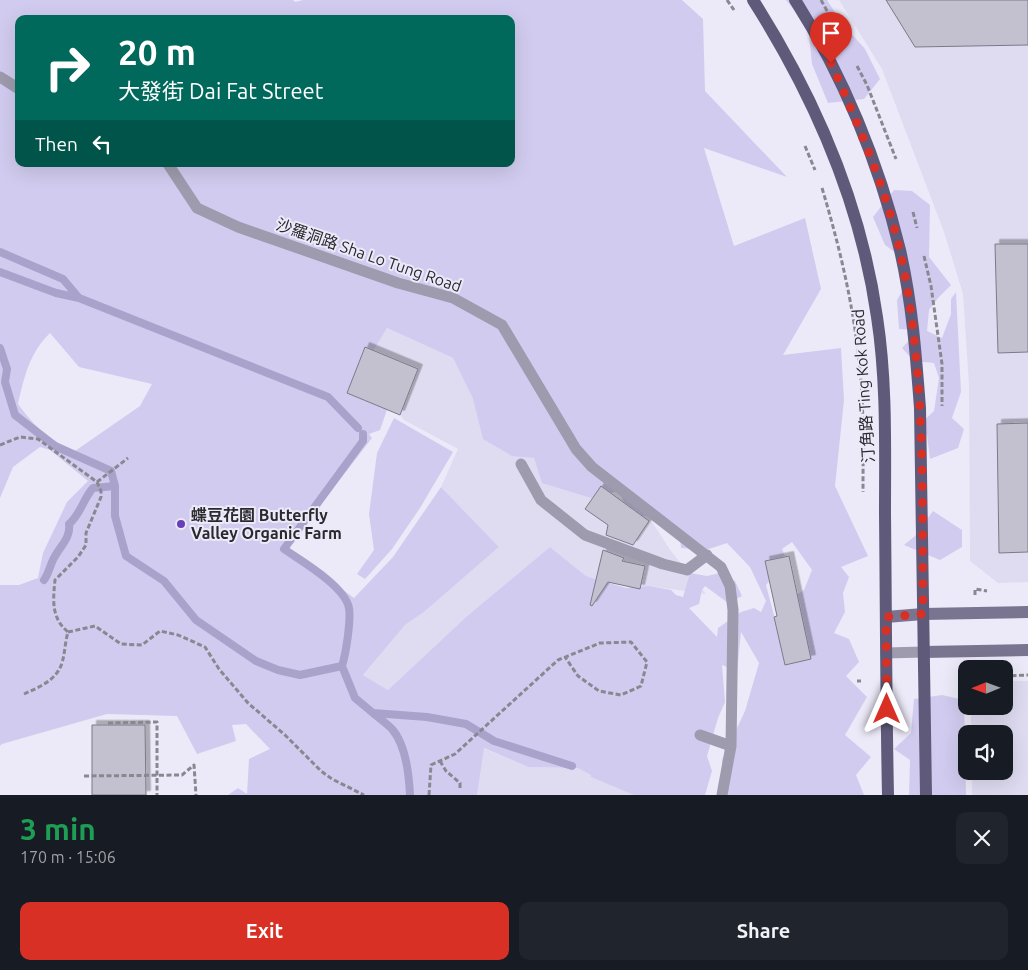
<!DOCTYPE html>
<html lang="en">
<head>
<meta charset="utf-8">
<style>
  body { margin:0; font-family:Ubuntu,"Noto Sans TC",sans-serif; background:#20242c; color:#f1f3f6; height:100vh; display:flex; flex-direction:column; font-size:19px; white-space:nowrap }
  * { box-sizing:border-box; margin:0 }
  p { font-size:16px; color:#9ea1a6 }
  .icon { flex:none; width:28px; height:28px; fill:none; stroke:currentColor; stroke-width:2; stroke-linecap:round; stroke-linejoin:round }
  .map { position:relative; height:795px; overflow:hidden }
  .details { display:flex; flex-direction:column; background:#171b24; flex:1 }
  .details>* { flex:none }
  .banner { position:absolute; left:15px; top:15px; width:500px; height:152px; border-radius:10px; box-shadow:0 5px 20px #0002; background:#00695c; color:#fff; overflow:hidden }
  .needle { width:32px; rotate:269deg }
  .controls { position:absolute; left:958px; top:660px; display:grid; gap:10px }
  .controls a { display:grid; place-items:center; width:55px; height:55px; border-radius:10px; background:#171b24; box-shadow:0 5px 20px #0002; font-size:25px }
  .pin { position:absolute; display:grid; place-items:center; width:42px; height:42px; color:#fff; margin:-51px -21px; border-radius:50% 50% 50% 0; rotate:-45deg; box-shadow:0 0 5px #0007 }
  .pin .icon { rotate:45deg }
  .me { position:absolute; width:55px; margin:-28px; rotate:0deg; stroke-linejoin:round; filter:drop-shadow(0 0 4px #0008) }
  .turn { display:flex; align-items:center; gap:18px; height:105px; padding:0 20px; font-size:22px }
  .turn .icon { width:65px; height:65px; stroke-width:2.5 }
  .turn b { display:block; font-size:35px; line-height:42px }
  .then { display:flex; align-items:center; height:48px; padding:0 20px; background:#0003; gap:10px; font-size:19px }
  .round { display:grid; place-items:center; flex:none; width:52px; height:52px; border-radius:10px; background:#20242c }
  .headline { display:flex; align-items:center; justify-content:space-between; height:85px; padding:0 20px }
  h1 { font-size:30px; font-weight:700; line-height:38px; color:#1e9e55 }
  .cta { display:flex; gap:10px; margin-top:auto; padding:10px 20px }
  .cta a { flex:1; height:58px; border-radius:10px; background:#d93025; color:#fff; font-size:20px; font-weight:700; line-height:58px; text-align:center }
  .cta a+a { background:#20242c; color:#f1f3f6 }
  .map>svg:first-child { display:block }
  .built { fill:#dfdcf2 }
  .green { fill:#d1cbef; fill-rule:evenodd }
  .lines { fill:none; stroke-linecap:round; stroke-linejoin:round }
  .stream { stroke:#a9a3cc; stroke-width:8 }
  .building { fill:#c3c1d0; stroke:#7c7a87; filter:url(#shadow) }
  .path { stroke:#888891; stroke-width:3; stroke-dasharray:5 2.5; stroke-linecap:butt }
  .lane { stroke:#9e9bae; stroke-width:11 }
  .secondary { stroke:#797590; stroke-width:12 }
  .primary { stroke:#5f5a79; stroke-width:12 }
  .route { stroke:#d93025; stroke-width:9; stroke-dasharray:0 16.2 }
  .poi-dot { fill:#6540b9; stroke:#eceaf8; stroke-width:2 }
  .labels { text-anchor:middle; stroke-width:4; stroke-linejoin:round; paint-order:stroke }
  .street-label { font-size:16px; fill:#29292e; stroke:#eceaf8 }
  .poi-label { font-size:16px; font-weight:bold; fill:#29292e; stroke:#eceaf8; text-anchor:start }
</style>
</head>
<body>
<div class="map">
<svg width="1028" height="795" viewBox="0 0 1028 795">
  <defs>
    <filter id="shadow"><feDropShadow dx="4.5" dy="-4.5" stdDeviation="0" flood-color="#0004"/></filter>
  </defs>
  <rect width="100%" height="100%" fill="#eceaf8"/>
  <path class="built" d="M 839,0 L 1028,0 L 1028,582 L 998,583 L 970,561 L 969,385 L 963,294 L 944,232 L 882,69 Z
    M 387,328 L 453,358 L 473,399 L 517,444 L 563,484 L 601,486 L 650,519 L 671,551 L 706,594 L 649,586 L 640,589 L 586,576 L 550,547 L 466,617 L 388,690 L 363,675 L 405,625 L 424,612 L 499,547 L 441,487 L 458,449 L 404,420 L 400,415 L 347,393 L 365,347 Z
    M 1004,681 L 1028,681 L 1028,795 L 972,795 L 972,771 L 1004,771 L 1004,734 L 971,734 L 971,706 L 1004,706 Z
    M 483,748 L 528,767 L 578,768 L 636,795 L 477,795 Z"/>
  <path class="green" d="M 0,0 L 293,0 L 295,2 L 303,0 L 682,0 L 703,19 L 705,91 L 787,177 L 704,148 L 734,246 L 805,218 L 821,289 L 783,355 L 841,348 L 844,400 L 835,486 L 868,556 L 841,567 L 849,577 L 843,593 L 845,612 L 834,633 L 849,639 L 859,662 L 846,676 L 867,697 L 845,735 L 871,757 L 856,775 L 864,795 L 726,795 L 722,760 L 745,711 L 759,663 L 741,632 L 737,671 L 722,665 L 725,702 L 718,718 L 707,756 L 712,771 L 705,795 L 634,795 L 591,777 L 591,775 L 578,768 L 528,767 L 484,748 L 477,795 L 228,795 L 238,788 L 247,794 L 249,759 L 270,749 L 246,724 L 232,725 L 236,741 L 197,754 L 177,716 L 107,714 L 2,744 L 0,746 L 0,585 L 19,585 L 38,578 L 43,553 L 67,502 L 88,481 L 50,450 L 40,447 L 13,467 L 0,498 ZM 19,19 L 511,19 L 511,164 L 19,164 ZM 387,328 L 453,358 L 473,399 L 483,439 L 512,456 L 534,458 L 542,483 L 591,498 L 619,491 L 630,516 L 654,516 L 680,539 L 681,548 L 706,550 L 727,543 L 750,567 L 766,601 L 761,612 L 754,608 L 741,612 L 718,628 L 717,637 L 689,608 L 699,604 L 702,590 L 705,586 L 728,603 L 742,596 L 735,581 L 720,573 L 707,576 L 690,573 L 683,597 L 676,595 L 671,590 L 649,586 L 626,588 L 586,576 L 550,547 L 466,617 L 388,690 L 363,675 L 405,625 L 424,612 L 499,547 L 441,487 L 393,557 L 354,598 L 287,548 L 372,438 L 369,434 L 380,430 L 391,398 L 365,364 ZM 50,333 L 79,367 L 152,384 L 140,406 L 75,451 C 47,439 35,427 18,404 C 24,377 30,352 50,333 ZM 792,542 L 812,570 L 804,590 L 785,602 L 776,623 L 766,585 L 787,561 L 782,549 Z
    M 786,0 L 827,0 L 841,22 L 865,49 L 880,79 L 864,99 L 828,103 L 812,64 L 809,35 L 796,12 Z
    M 894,190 L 912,191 L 930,205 L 929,257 L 951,285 L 938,298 L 929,310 L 927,331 L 942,338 L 951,314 L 951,299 L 956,292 L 961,392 L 952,418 L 964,429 L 958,448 L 930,459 L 927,435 L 915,429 L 934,411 L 939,378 L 934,363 L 914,361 L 902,348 L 919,330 L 899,329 L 897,300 L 911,276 L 907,261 L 885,245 L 873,217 Z
    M 394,418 L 453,452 L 420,508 L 392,549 L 365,579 L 357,574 L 374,550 L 369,514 L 377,453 Z
    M 933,511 L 962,530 L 962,547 L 940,560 L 904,545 L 915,536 Z
    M 942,695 L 964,700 L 966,795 L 909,795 L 910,760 L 894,749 L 911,733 L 914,699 Z"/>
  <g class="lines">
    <path class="stream" d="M 0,252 L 63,279 L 79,298 L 328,397 L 358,428
      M 0,272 L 56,293 L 79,298
      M 0,348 L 7,369 L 5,382 L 15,415 L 55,446 L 111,471 L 115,486 L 115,516 L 126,556 L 164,581 L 196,620 L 256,661 L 278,670 L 300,675 L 342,666 L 355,698 L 373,713 L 427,717 L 466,724 L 494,741 L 572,766
      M 44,580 C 49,573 50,565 54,558 C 60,546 71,538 69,524 C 81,514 83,499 93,488 L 115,486
      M 342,666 C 346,653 351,621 349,608 C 345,586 301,561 284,549 L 363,441 L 363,434
      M 373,713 C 379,718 386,723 392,729 C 406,745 409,774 410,795"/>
  </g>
  <path class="building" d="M 886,0 L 1028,0 L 1028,45 L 915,47 Z
    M 995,244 L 1028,244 L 1028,352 L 998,353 Z
    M 365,347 L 418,369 L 400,415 L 347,393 Z
    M 1028,423 L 1028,552 L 999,553 L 997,424 Z
    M 601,486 L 649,521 L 633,545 L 606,535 L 608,525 L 585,509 Z
    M 603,550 L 624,558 L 622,561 L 645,566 L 640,589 L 608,582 L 592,606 L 590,605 Z
    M 789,556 L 811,659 L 785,665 L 774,617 L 777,616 L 765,561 Z
    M 92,725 L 145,725 L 146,795 L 92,795 Z"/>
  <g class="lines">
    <path class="path" d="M 727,0 L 734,10
      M 821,0 L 831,18
      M 857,66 L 867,85 L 896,159
      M 805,146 L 815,170
      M 822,188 C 840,248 854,307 860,370 C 864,410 863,451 863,492
      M 913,212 L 917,228
      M 924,256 L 931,286 L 942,364 L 942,406
      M 0,445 L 20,437 L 38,439 L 97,482 L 101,491 L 101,497 L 86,533 L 86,545 L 78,557 L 55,580 C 53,600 51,618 68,632 C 65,642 65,653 62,663 C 56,681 39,687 24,694
      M 97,482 L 128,458
      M 975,595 L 975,589 L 987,591
      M 68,632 L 95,626 L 121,644 L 142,645 L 160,631 L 178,635 L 205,647 L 219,669 L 248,703 L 285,735 L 321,771 L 332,779 L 364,795
      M 1004,676 L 1028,675
      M 857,681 L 861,681
      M 108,723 L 157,722 L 157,795
      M 440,761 L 446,771 L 460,783 L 460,789
      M 84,776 L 182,775 L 194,765 L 196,795
      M 429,795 L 431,765 L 455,754 L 558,660 L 600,643 L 631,642 L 647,662 L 641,686 L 621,695 L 599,691 L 578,676 L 565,657"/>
    <path class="lane" d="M 0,77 L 19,89
      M 168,164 L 197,208 L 238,227 L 398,283 L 453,298 L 502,325 L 576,449 L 592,467 L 721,567 L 730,586 L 733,610 L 731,746 L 722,795
      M 521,464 L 541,500 L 585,535 L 663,564 L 687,570 L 707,555
      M 886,653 L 924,652
      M 700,735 L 731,746"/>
    <path class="secondary" d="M 886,617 L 923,614 L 1028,612
      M 924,652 L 1028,650"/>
    <path class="primary" d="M 753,0 C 814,96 861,204 877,317 C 887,382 885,449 885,514 C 886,608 886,701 888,795
      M 795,0 C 843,75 879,163 900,250 C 912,302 916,355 920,408 L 926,795"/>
  </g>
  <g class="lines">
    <path class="route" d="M 831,63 C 858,124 885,186 900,251 C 926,370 922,493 923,614 L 886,617 L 887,709"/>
  </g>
  <circle class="poi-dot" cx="181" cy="524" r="5"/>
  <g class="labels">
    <g class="street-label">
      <text transform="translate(369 255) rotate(19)" y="6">沙羅洞路 Sha Lo Tung Road</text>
      <text transform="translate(863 386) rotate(-94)" y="6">汀角路 Ting Kok Road</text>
    </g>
    <g class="poi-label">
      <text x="191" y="521">蝶豆花園 Butterfly<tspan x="191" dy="18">Valley Organic Farm</tspan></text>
    </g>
  </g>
</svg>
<div class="controls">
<a><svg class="needle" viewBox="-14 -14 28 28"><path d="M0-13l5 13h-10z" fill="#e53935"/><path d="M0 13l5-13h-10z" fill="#9ea1a6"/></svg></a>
<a><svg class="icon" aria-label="sound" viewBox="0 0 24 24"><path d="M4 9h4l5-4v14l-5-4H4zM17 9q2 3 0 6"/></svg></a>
</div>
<div class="pin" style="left:831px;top:63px;background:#d93025"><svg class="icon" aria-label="arrive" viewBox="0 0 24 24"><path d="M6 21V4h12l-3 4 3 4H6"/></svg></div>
<svg class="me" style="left:887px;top:709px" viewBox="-20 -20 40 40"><path d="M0-17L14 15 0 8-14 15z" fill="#d93025" stroke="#fff" stroke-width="4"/></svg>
<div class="banner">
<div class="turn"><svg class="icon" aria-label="right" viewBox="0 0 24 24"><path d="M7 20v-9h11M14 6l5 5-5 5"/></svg><div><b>20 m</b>大發街 Dai Fat Street</div></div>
<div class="then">Then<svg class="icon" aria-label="left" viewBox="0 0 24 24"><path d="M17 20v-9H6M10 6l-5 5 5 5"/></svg></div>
</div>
</div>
<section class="details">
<div class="headline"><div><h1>3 min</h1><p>170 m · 15:06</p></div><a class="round"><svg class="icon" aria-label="close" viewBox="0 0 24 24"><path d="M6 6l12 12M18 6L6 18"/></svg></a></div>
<div class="cta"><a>Exit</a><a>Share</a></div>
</section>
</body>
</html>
